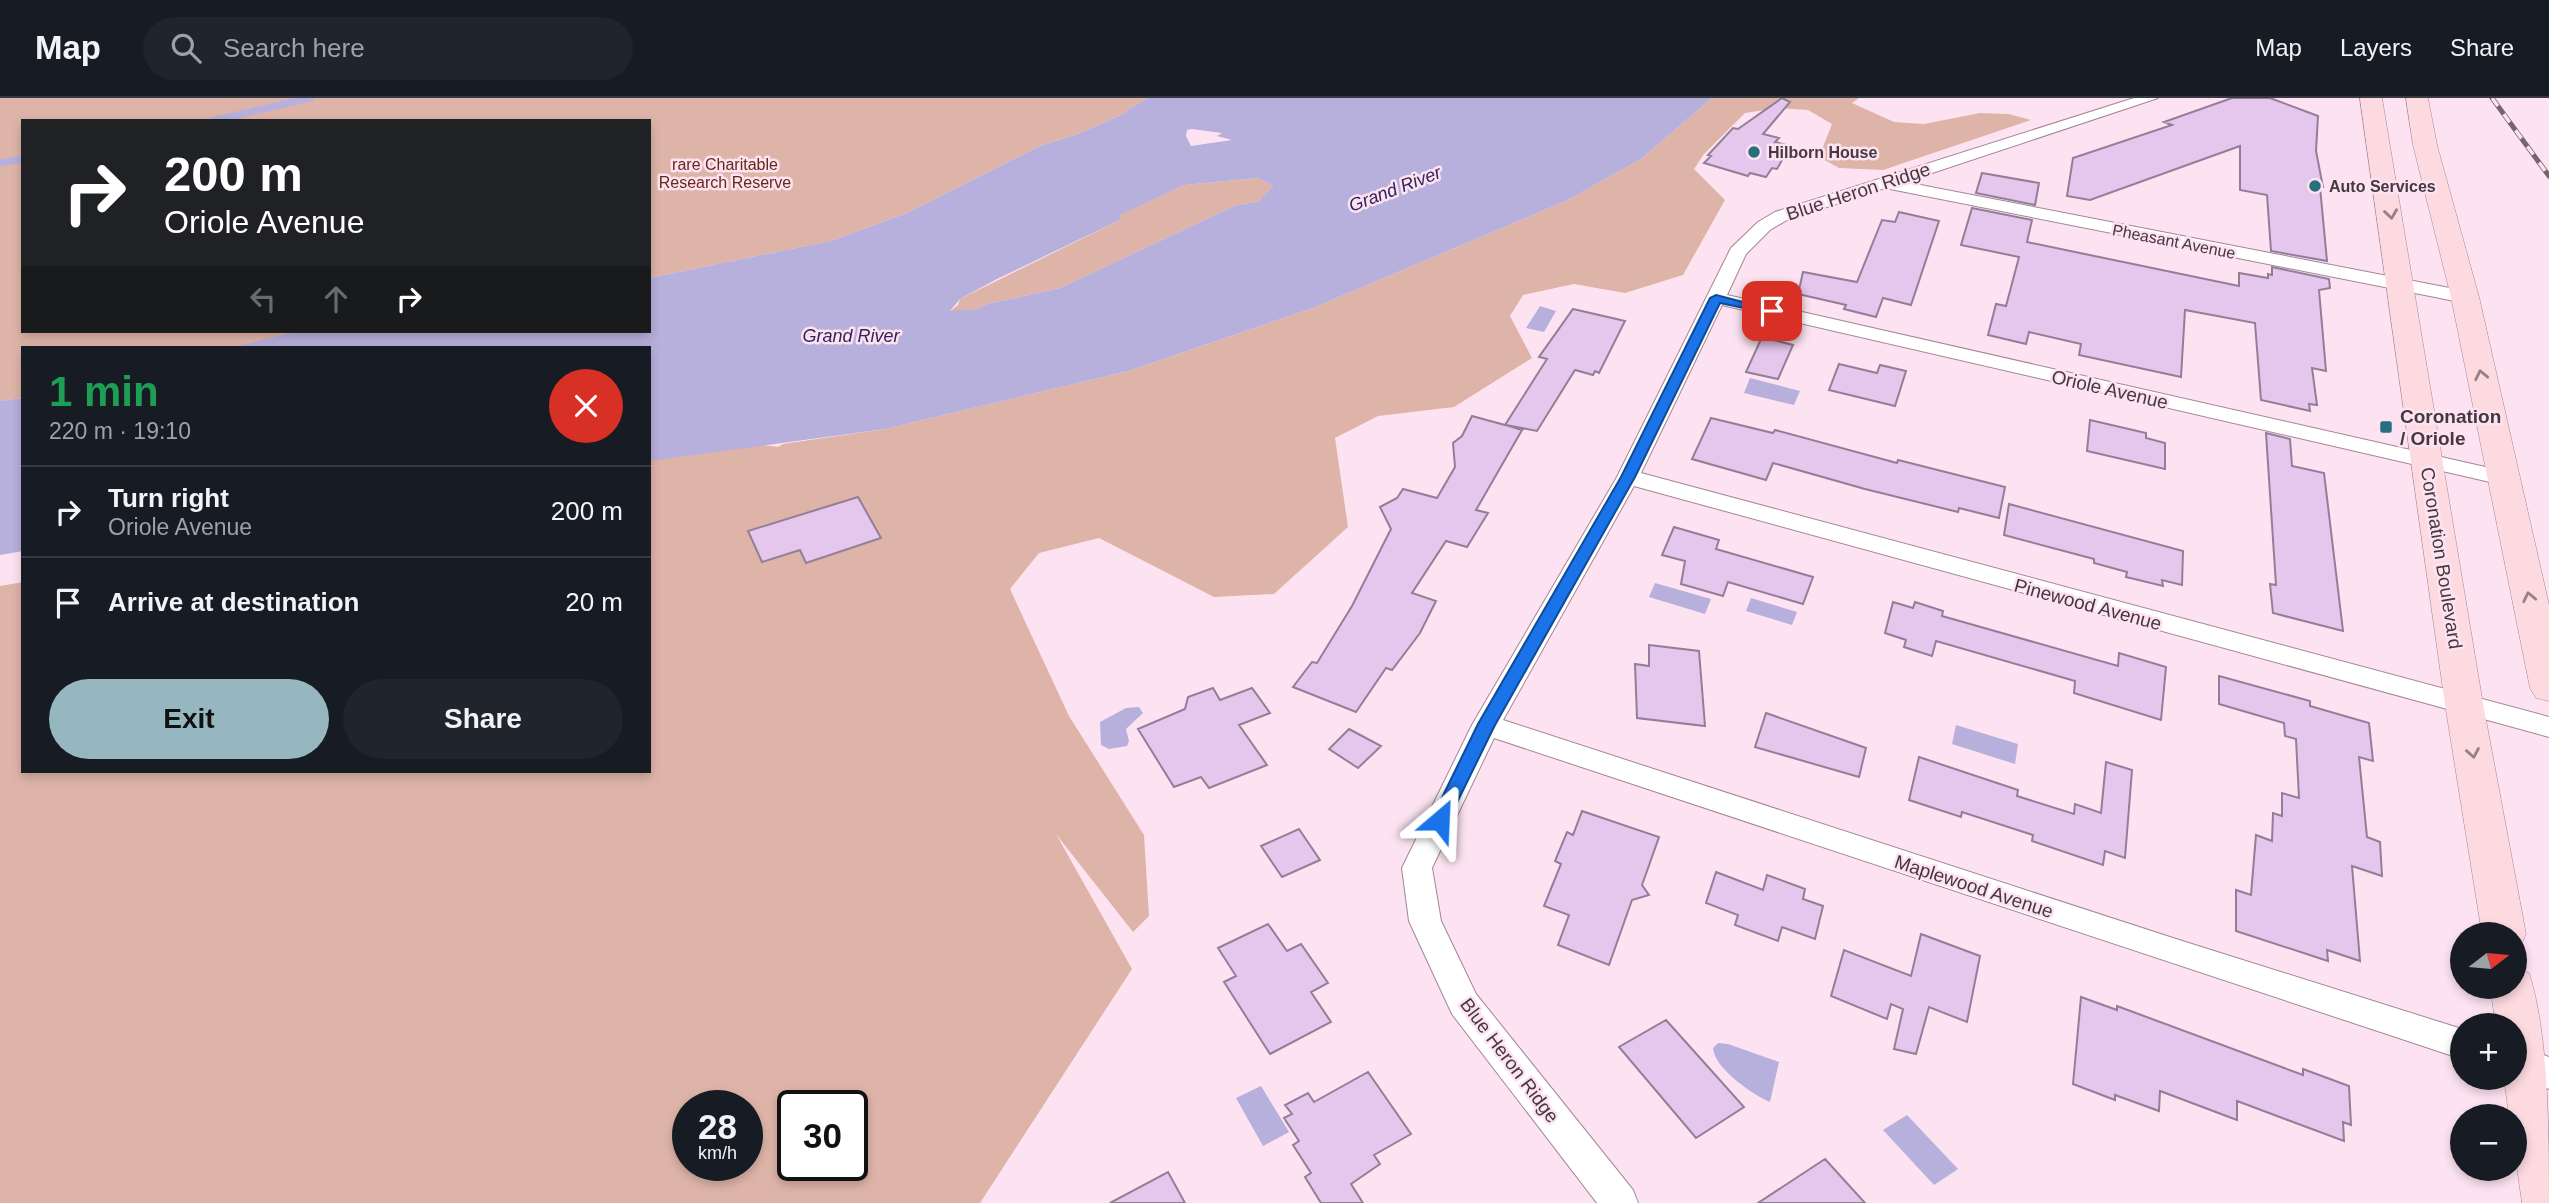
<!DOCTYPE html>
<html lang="en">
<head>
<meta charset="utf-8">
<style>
  body { margin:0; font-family:Helvetica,sans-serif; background:#20242c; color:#f1f3f6; height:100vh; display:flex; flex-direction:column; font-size:26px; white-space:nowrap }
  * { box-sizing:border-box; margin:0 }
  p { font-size:23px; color:#9ea1a6 }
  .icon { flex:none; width:38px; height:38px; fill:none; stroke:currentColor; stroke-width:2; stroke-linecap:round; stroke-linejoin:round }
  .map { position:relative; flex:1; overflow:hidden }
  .details { position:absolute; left:21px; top:248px; width:630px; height:427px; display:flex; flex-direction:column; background:#171b24; border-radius:0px; box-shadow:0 4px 10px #0003 }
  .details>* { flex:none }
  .hud { position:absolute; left:21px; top:21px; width:630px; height:214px; border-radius:0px; box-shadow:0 4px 10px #0003; background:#202124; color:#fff; overflow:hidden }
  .needle { width:46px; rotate:74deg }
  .fabs { position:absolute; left:2450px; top:824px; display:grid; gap:14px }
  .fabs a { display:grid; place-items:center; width:77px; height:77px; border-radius:50%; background:#171b24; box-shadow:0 4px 10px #0003; font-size:35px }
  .speed { position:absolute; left:672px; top:992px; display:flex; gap:14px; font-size:35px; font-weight:700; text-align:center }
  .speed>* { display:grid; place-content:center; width:91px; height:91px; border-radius:50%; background:#171b24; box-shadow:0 4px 10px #0003; line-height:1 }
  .speed small { font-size:18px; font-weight:400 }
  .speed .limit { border:4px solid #111; border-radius:10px; background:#fff; color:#111 }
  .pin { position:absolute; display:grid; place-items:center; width:60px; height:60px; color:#fff; margin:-30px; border-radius:14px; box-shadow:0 4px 10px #0006 }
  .me { position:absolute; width:77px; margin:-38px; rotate:26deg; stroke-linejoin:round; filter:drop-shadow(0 0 5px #0008) }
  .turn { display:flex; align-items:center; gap:24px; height:147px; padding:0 28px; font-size:32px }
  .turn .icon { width:91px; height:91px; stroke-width:2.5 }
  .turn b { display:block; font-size:49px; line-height:60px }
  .lanes { display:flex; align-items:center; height:66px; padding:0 28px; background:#0003; justify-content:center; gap:35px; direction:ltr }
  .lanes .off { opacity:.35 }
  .round { display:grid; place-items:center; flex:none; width:74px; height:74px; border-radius:37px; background:#20242c }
  .head { display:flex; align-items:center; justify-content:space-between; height:119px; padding:0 28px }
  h1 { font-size:42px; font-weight:700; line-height:52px; color:#1e9e55 }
  .cta { display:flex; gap:14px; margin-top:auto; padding:14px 28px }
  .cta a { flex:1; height:80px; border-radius:42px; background:#97b7c0; color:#111; font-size:28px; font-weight:700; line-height:80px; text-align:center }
  .cta a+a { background:#20242c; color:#f1f3f6 }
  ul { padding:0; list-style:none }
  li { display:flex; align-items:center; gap:21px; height:91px; padding:0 28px; border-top:2px solid #363941 }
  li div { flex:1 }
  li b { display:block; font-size:26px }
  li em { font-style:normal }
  header { display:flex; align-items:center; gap:42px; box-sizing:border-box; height:98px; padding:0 35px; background:#171b24; border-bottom:2px solid #363941 }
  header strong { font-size:33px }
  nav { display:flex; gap:38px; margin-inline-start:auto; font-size:24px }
  .search { width:490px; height:63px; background:#20242c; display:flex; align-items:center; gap:18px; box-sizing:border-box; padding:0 24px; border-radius:38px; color:#9ea1a6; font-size:26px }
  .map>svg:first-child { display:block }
  .green { fill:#deb4a8; fill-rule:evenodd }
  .water { fill:#b7afdc; fill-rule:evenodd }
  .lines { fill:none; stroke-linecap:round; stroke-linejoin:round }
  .stream { stroke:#b7afdc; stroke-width:7 }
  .building { fill:#e5c6ed; stroke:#927f97; stroke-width:2 }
  .minor-casing { stroke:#a38695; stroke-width:2 }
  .secondary-casing { stroke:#a38695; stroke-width:1 }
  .minor { fill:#fff; fill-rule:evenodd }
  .secondary { fill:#fcdae0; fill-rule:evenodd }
  .rail-casing { stroke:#75656e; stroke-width:5 }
  .rail { stroke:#fde3f1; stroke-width:3.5; stroke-dasharray:10; stroke-linecap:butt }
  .oneway { stroke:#978187 }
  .route { fill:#1a73e8; stroke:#114b97; stroke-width:2 }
  .poi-dot { fill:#296e7d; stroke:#fde3f1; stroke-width:2.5 }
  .labels { text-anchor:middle; stroke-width:5; stroke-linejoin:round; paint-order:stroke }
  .far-poi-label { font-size:16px; font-weight:bold; fill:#45383f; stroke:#fde3f1; text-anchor:start }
  .far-park-label { font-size:16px; fill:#662817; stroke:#fde3f1 }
  .far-street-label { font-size:16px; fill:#45383f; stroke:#fde3f1 }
  .far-water-label { font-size:18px; font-style:italic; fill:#322359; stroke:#fde3f1 }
  .street-label { font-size:19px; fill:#45383f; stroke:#fde3f1 }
  .poi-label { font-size:19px; font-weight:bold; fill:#45383f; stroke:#fde3f1; text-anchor:start }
</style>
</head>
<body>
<header>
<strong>Map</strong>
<div class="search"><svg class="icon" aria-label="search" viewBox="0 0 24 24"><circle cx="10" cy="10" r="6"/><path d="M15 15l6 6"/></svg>Search here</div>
<nav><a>Map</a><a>Layers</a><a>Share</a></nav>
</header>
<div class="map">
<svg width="2549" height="1105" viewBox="0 0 2549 1105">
  <rect width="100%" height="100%" fill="#fde3f1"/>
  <path class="green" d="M 0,0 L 1147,0 L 1119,18 L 1078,36 L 1040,48 L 907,115 L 831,143 L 649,180 L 649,23 L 23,23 L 23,233 L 334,233 L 249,250 L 23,250 L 23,300 L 0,303 Z
    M 1712,0 L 1859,0 L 1852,5 L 1894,24 L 1924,26 L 1980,15 L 2009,16 L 2031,22 L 1883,72 L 1839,70 L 1819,59 L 1832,26 L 1808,12 L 1778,10 L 1745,15 L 1704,56 L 1694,71 L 1725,102 L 1683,177 L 1625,195 L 1574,186 L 1523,197 L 1510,218 L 1532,260 L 1454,309 L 1378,318 L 1335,340 L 1348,429 L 1274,496 L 1214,499 L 1099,440 L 1039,455 L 1010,491 L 1069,618 L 1144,737 L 1149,818 L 1133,834 L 1056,736 L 1132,871 L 980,1105 L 0,1105 L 0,488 L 23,484 L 23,674 L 649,674 L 649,361 L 726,342 L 778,349 L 783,346 L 885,331 L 1128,273 L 1313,210 L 1568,102 L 1641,61 ZM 688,1008 L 747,1008 L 747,1068 L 688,1068 ZM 793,1008 L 852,1008 L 852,1068 L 793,1068 Z
    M 1258,80 L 1273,88 L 1259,103 L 1234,108 L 1060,190 L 987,206 L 978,211 L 949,214 L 958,207 L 960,201 L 1120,122 L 1119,117 L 1184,87 Z"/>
  <path class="water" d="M 1147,0 L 1712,0 L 1641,61 L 1568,102 L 1313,210 L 1128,273 L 885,331 L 649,363 L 649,250 L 230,250 L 299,233 L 649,233 L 649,180 L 831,143 L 907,115 L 1040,48 L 1078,36 L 1119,18 ZM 1192,31 L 1222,35 L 1217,38 L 1232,42 L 1191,48 L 1186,38 L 1187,32 ZM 1258,80 L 1273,88 L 1259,103 L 1234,108 L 1060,190 L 987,206 L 978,211 L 950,213 L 960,201 L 997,181 L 1120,122 L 1120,117 L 1184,87 Z
    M 1540,208 L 1556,213 L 1544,234 L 1526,230 Z
    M 1750,280 L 1800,293 L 1794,307 L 1744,295 Z
    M 23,300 L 23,453 L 0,457 L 0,303 Z
    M 1655,485 L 1711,501 L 1705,516 L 1649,499 Z
    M 1751,500 L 1797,514 L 1792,527 L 1746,513 Z
    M 1139,609 L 1143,615 L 1126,631 L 1129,643 L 1127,648 L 1109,651 L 1101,647 L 1100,624 L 1126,610 Z
    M 1956,627 L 2018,646 L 2015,666 L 1952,646 Z
    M 1718,945 L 1728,946 L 1779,964 L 1770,1004 C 1753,997 1714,970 1713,950 Z
    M 1261,988 L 1289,1034 L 1263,1048 L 1236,1000 Z
    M 1907,1017 L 1958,1071 L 1934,1087 L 1883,1032 Z"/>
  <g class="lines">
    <path class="stream" d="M 212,23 L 310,0
      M 0,65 L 23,61"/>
  </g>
  <path class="building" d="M 1782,0 L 1790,4 L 1763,36 L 1779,40 L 1775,44 L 1790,48 L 1777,71 L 1772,70 L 1766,79 L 1750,75 L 1748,78 L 1704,65 L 1711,58 L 1708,57 L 1733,30 L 1738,31 Z
    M 2232,0 L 2270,0 L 2318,18 L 2316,53 L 2323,89 L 2320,89 L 2327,163 L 2271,153 L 2267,97 L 2240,92 L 2240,48 L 2090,102 L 2067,98 L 2073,60 L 2172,27 L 2164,24 Z
    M 1982,75 L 2039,85 L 2035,107 L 1976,95 Z
    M 1972,110 L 2032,122 L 2027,144 L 2239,188 L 2239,175 L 2268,180 L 2268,176 L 2272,177 L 2272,169 L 2329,181 L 2330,190 L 2319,192 L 2326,273 L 2312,270 L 2317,307 L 2309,306 L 2310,313 L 2261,302 L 2255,225 L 2185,212 L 2181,279 L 2079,257 L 2081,246 L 2029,234 L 2026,246 L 1988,237 L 1996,206 L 2006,208 L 2019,159 L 1961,147 Z
    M 1899,114 L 1939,123 L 1911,207 L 1883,200 L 1876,219 L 1844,211 L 1846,207 L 1798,196 L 1803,174 L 1857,184 L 1882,122 L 1895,124 Z
    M 1573,211 L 1625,223 L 1599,275 L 1595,273 L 1593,277 L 1575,272 L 1537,333 L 1506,327 L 1522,332 L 1476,412 L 1488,415 L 1467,449 L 1446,443 L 1412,495 L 1436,503 L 1420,535 L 1392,572 L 1386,570 L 1356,614 L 1293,589 L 1312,564 L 1317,565 L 1352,508 L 1391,431 L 1380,409 L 1397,400 L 1403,391 L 1437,400 L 1455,369 L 1453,345 L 1462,338 L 1472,318 L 1505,327 L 1547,261 L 1539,259 Z
    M 1762,239 L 1793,247 L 1778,281 L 1746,274 Z
    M 1839,266 L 1877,275 L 1880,267 L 1906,273 L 1895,308 L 1829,292 Z
    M 1711,320 L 1773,335 L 1775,332 L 1897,365 L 1898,362 L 2005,389 L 1999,420 L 1959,410 L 1958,414 L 1865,391 L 1773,365 L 1766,382 L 1692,361 Z
    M 2090,322 L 2146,335 L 2146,340 L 2165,345 L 2165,371 L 2087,353 Z
    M 2266,335 L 2290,341 L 2292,368 L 2324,375 L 2343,533 L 2273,515 L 2270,486 L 2276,487 Z
    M 858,399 L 881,440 L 806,465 L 800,452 L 762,464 L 748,433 Z
    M 2009,406 L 2183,453 L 2182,487 L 2162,482 L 2163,488 L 2126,479 L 2127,474 L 2094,465 L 2094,461 L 2004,437 Z
    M 1674,429 L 1719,442 L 1716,451 L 1813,479 L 1803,506 L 1728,484 L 1723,498 L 1681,486 L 1685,463 L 1662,457 Z
    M 1893,504 L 1913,510 L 1915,504 L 1943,513 L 1942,518 L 2118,568 L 2119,555 L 2166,569 L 2161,622 L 2074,595 L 2075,583 L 1936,543 L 1932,558 L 1904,549 L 1906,542 L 1885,535 Z
    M 1649,547 L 1699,553 L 1705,628 L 1637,620 L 1635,566 L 1649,568 Z
    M 2219,578 L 2310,603 L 2310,608 L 2369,625 L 2373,663 L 2359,659 L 2367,739 L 2380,744 L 2382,778 L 2352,768 L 2360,863 L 2327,852 L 2328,863 L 2236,833 L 2236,792 L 2251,797 L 2256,737 L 2272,743 L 2273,715 L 2282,718 L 2282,695 L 2299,700 L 2296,641 L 2285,638 L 2284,625 L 2219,606 Z
    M 1213,590 L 1220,602 L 1252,590 L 1270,615 L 1239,627 L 1267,667 L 1209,690 L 1201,679 L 1174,689 L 1138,631 L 1185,611 L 1188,599 Z
    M 1766,615 L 1866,650 L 1859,679 L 1755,649 Z
    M 1349,631 L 1381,648 L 1358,670 L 1329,651 Z
    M 1919,659 L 2018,692 L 2017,698 L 2074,716 L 2075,706 L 2101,715 L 2106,664 L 2132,672 L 2125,760 L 2105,753 L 2103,767 L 2032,743 L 2033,737 L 1962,714 L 1961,719 L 1909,702 Z
    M 1582,713 L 1659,739 L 1642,787 L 1649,797 L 1632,802 L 1609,867 L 1558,847 L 1569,817 L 1544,808 L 1561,766 L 1555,763 L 1567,734 L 1573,737 Z
    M 1299,731 L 1320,762 L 1282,779 L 1261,748 Z
    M 1716,774 L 1763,792 L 1767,777 L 1805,791 L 1803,801 L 1823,808 L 1815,841 L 1782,829 L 1778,843 L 1735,827 L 1738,817 L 1706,805 Z
    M 1268,826 L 1287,853 L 1301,846 L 1328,885 L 1311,894 L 1331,924 L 1270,956 L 1224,884 L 1236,878 L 1218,850 Z
    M 1921,836 L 1980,858 L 1967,924 L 1929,909 L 1916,956 L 1894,951 L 1903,911 L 1891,906 L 1887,921 L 1831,898 L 1844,852 L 1911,878 Z
    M 2081,899 L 2117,912 L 2117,908 L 2303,977 L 2303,971 L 2349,988 L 2351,1027 L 2343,1024 L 2344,1043 L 2237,1003 L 2237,1022 L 2160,993 L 2159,1013 L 2115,997 L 2115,1002 L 2073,986 Z
    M 1666,922 L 1744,1009 L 1696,1040 L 1619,949 Z
    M 1368,974 L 1411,1036 L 1374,1057 L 1380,1066 L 1351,1086 L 1363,1105 L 1321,1105 L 1305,1079 L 1311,1075 L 1293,1047 L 1299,1043 L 1284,1020 L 1292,1016 L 1285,1007 L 1308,995 L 1314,1004 Z
    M 1825,1061 L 1865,1105 L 1758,1105 Z
    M 1168,1074 L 1185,1105 L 1110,1105 Z"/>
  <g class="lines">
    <defs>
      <path id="minor" d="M 2134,0 L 2158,0 L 1905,84 L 2465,193 L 2475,199 L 2465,205 L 1885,90 L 1787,122 L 1770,132 L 1746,156 L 1727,197 L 2503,373 L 2511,375 L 2514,380 L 2511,385 L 2503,387 L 1722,207 L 1641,375 L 2549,619 L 2549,639 L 1634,388 L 1503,622 L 2176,841 L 2462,931 L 2462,961 L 1494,640 L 1432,770 L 1441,823 L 1476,896 L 1633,1092 L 1638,1105 L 1597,1105 L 1452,916 L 1409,823 L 1402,770 L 1472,627 L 1617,379 L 1731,150 L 1758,124 L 1775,114 Z
        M 2515,947 L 2549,959 L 2549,991 L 2515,977 Z"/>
      <path id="secondary" d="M 2360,0 L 2382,0 L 2483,606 L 2526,836 L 2520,849 L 2515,851 L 2515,836 L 2482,836 L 2445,606 Z
        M 2406,0 L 2428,0 L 2437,47 L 2479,199 L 2549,507 L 2549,603 L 2536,600 L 2530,590 L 2451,199 L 2413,47 Z
        M 2515,870 L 2529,875 C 2549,936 2549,1037 2549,1105 L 2522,1105 L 2515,1055 L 2515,1018 L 2509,1018 L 2504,980 L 2515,980 L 2515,928 L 2496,928 L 2490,889 L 2515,889 Z"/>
    </defs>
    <use href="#minor" class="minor-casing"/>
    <use href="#secondary" class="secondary-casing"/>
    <use href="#minor" class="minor"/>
    <use href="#secondary" class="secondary"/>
    <defs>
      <path id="rail" d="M 2492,0 L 2549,78"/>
    </defs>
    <use href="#rail" class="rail-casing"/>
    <use href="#rail" class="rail"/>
  </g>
  <defs><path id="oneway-chevron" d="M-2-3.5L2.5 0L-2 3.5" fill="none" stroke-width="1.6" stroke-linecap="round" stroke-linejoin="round" transform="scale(1.75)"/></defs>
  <g class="oneway">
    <use href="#oneway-chevron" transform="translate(2391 116) rotate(82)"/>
    <use href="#oneway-chevron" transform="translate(2481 277) rotate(-102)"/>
    <use href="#oneway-chevron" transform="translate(2529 499) rotate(-102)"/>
    <use href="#oneway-chevron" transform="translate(2473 655) rotate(80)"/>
  </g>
  <path class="route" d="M 1716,197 L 1778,213 L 1772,216 L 1720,205 L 1635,379 L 1495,627 L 1446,727 L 1434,727 L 1431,722 L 1478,626 L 1621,379 L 1710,200 Z"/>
  <g class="poi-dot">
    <circle cx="1754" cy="54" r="7"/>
    <circle cx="2315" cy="88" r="7"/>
    <rect x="2379" y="322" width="14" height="14" rx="3.5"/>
  </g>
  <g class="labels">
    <g class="far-poi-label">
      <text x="1768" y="60">Hilborn House</text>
      <text x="2329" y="94">Auto Services</text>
    </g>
    <g class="far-park-label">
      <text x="725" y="72">rare Charitable<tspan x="725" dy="18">Research Reserve</tspan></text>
    </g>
    <g class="far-street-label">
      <text transform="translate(2174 143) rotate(11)" y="6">Pheasant Avenue</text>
    </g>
    <g class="far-water-label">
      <text transform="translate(1395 91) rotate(-21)" y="6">Grand River</text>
      <text x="851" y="244">Grand River</text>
    </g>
    <g class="street-label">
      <text transform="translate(1858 93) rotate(-18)" y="7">Blue Heron Ridge</text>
      <text transform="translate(2110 291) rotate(13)" y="7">Oriole Avenue</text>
      <text transform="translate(2442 460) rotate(81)" y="7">Coronation Boulevard</text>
      <text transform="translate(2088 506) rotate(15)" y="7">Pinewood Avenue</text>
      <text transform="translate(1974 788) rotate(18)" y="7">Maplewood Avenue</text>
      <text transform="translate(1510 962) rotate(53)" y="7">Blue Heron Ridge</text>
    </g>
    <g class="poi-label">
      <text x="2400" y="325">Coronation<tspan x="2400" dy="22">/ Oriole</tspan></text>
    </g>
  </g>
</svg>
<div class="fabs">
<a><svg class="needle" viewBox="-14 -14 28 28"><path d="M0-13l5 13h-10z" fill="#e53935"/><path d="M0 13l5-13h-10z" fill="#9ea1a6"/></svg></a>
<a>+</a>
<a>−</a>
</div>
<div class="speed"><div>28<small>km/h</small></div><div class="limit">30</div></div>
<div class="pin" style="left:1772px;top:213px;background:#d93025"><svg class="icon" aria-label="arrive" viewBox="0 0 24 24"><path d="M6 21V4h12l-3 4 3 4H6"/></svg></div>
<svg class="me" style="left:1440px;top:722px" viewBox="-20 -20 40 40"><path d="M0-17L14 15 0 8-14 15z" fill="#1a73e8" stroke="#fff" stroke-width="4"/></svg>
<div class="hud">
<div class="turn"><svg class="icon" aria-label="right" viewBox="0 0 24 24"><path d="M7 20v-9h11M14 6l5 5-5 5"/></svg><div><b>200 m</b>Oriole Avenue</div></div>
<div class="lanes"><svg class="icon off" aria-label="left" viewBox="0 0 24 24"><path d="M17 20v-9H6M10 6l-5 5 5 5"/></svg><svg class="icon off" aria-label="ahead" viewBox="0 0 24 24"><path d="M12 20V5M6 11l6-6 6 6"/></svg><svg class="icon" aria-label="right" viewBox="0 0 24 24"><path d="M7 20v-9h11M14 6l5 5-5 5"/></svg></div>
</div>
<section class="details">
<div class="head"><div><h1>1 min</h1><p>220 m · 19:10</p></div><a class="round" style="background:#d93025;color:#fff"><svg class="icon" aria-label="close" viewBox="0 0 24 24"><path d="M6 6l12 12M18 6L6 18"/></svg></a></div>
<ul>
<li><svg class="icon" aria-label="right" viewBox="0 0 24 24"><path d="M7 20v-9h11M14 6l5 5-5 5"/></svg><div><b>Turn right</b><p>Oriole Avenue</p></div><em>200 m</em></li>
<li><svg class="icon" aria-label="arrive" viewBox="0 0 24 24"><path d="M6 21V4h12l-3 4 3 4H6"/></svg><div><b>Arrive at destination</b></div><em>20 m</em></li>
</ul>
<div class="cta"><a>Exit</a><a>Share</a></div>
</section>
</div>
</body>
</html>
